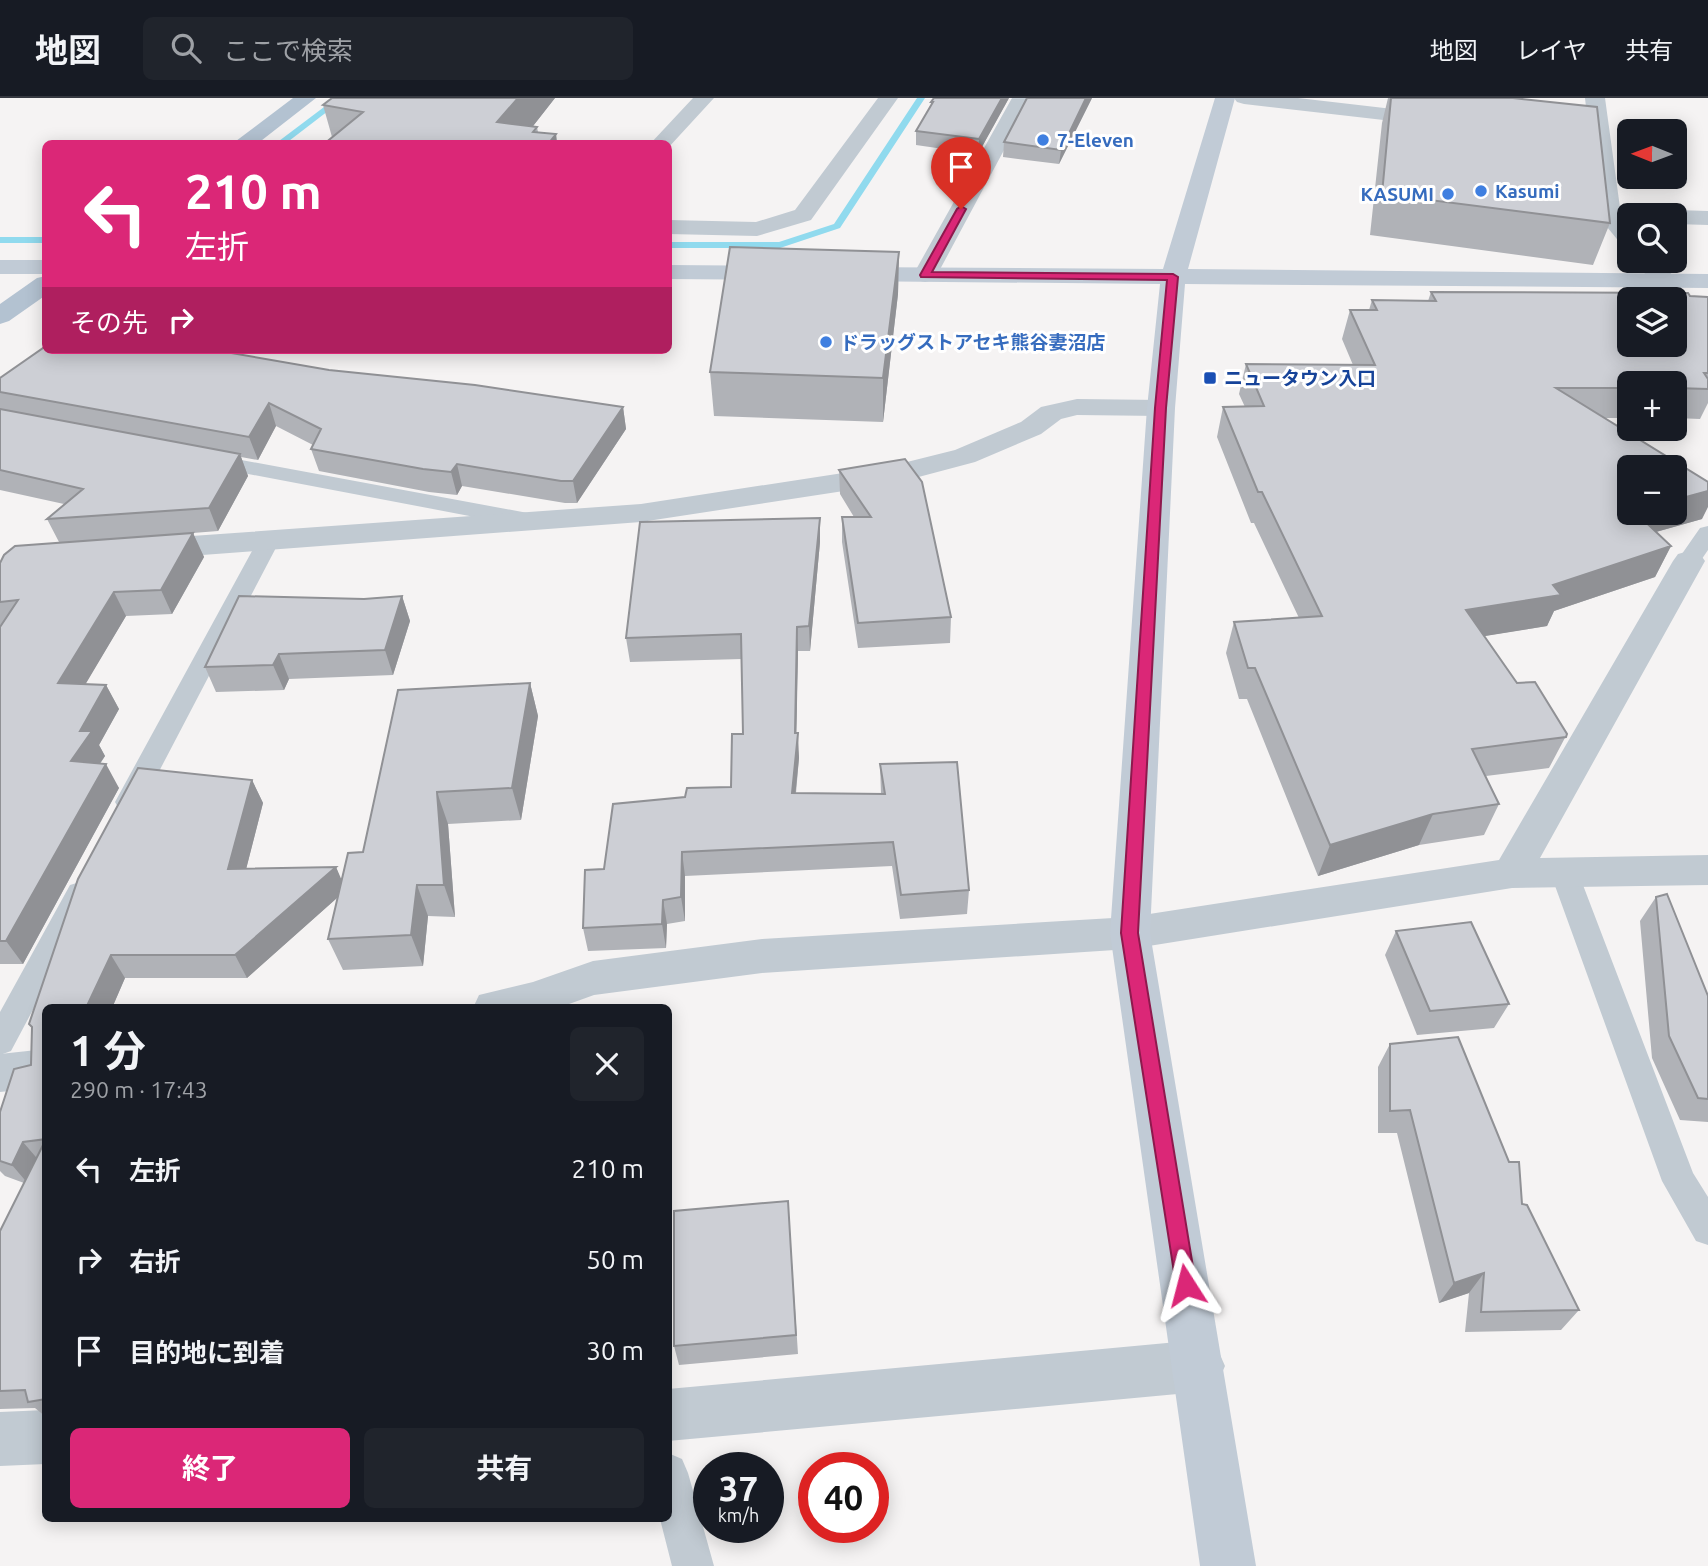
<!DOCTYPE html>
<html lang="ja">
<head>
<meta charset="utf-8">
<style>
  body { margin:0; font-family:Ubuntu,"Noto Sans JP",sans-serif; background:#20242c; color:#f1f3f6; height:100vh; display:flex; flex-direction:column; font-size:26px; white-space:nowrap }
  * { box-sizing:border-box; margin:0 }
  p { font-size:23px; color:#9ea1a6 }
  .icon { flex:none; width:38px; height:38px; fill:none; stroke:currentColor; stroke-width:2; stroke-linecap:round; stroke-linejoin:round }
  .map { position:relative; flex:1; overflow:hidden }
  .panel { position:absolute; left:42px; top:906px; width:630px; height:518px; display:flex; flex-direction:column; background:#171b24; border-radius:10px; box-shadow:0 4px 18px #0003 }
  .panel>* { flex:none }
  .top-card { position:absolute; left:42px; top:42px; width:630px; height:214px; border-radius:10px; box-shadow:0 4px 18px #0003; background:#db2777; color:#fff; overflow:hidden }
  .needle { width:46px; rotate:271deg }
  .tools { position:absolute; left:1617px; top:21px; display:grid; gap:14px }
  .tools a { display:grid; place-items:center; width:70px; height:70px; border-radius:10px; background:#171b24; box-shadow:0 4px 18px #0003; font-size:35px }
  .speed { position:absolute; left:693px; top:1354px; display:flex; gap:14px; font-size:35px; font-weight:700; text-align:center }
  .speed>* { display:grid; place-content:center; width:91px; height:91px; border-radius:50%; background:#171b24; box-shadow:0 4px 18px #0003; line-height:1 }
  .speed small { font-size:18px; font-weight:400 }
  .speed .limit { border:10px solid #d22; background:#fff; color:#111 }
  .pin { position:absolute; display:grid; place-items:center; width:60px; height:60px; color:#fff; margin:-72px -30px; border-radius:50% 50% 50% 0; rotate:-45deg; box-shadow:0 0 7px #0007 }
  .pin .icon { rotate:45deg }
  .me { position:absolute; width:77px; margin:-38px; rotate:351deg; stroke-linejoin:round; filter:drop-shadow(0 0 5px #0008) }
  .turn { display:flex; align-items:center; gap:24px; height:147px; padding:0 28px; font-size:32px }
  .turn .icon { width:91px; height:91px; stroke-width:2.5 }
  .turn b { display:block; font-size:49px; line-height:60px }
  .then { display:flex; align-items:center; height:66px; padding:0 28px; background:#0003; gap:14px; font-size:26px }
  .round { display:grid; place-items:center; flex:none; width:74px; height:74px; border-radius:10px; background:#20242c }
  .headline { display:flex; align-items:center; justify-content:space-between; height:119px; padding:0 28px }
  h1 { font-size:42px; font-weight:700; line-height:52px }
  .action { display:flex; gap:14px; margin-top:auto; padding:14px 28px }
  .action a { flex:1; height:80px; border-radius:10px; background:#db2777; color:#fff; font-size:28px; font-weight:700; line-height:80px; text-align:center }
  .action a+a { background:#20242c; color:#f1f3f6 }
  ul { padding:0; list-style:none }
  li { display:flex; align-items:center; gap:21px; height:91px; padding:0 28px }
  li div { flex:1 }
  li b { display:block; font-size:26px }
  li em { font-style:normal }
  header { display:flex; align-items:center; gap:42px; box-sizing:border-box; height:98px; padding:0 35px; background:#171b24; border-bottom:2px solid #363941 }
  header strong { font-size:33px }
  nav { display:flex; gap:38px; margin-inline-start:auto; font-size:24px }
  .search { width:490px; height:63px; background:#20242c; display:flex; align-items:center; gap:18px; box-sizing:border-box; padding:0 24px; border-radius:10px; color:#9ea1a6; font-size:26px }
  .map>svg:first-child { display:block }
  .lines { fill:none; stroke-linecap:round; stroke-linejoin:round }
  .stream { fill:#90daee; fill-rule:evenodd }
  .lane { fill:#c1cad2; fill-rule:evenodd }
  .street { fill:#c1cad2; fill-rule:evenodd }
  .secondary { fill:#c1cbd6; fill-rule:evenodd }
  .primary { fill:#b3c2d1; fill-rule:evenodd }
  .wall { fill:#b0b2b7 }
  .shaded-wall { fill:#909195 }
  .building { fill:#cdcfd5; stroke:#909195; stroke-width:2; fill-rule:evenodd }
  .route { fill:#db2777; stroke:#8e194d; stroke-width:2 }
  .shop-dot { fill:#3f7fe0; stroke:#fff; stroke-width:2.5 }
  .transit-dot { fill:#1a4fb4; stroke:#fff; stroke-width:2.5 }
  .labels { text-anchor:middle; stroke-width:6; stroke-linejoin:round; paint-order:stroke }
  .far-shop-label { font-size:19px; font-weight:bold; fill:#366cbe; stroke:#fff; text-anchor:start }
  .far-transit-label { font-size:19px; font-weight:bold; fill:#164399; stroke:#fff; text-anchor:start }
</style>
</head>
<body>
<header>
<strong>地図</strong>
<div class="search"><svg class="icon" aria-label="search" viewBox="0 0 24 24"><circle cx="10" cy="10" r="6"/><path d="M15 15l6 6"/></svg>ここで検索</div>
<nav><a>地図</a><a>レイヤ</a><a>共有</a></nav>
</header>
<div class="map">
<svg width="1708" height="1468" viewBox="0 0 1708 1468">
  <rect width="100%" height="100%" fill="#f5f3f3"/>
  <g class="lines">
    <path class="stream" d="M 336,0 L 345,0 L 285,46 L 275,46 Z
      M 917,0 L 925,0 L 840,130 L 780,150 L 668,150 L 668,144 L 779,144 L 834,126 Z
      M 0,139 L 46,139 L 46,145 L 0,145 Z"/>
    <path class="lane" d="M 209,356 L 533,416 L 541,418 L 544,423 L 541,428 L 533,430 L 201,367 L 198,362 L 201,357 Z
      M 1708,428 L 1708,452 L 1697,468 L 1681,468 L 1677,463 L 1700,430 Z
      M 268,437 L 276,439 L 279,444 L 143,704 L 139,711 L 129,714 L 119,711 L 115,704 L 257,444 L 260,439 Z
      M 1564,763 L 1574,766 L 1578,774 L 1693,1075 L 1708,1099 L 1708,1147 L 1696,1143 L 1662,1083 L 1550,774 L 1554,766 Z
      M 80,784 L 90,787 L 95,795 L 11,953 L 0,957 L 0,914 L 70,787 Z
      M 668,1355 L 682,1361 L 688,1375 L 714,1468 L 672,1468 L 660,1421 L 668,1421 Z"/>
    <path class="street" d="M 693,0 L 714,0 L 668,50 L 668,46 L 650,46 Z
      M 878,0 L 898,0 L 811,122 L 757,138 L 668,136 L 668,122 L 756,124 L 795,112 Z
      M 1012,0 L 1032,0 L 937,177 L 934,182 L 925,184 L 916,182 L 913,177 Z
      M 1234,0 L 1298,0 L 1436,16 L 1443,18 L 1446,22 L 1443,26 L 1436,28 L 1244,6 L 1237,4 Z
      M 1585,0 L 1605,0 L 1621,117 L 1629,126 L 1629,148 L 1621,146 L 1598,118 Z
      M 1675,112 L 1708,113 L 1708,127 L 1675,126 L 1675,117 L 1665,117 Z
      M 1636,163 L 1661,163 L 1677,183 L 1674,188 C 1655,193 1646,178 1636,163 Z
      M 1077,301 L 1161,302 L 1171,304 L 1175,310 L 1171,316 L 1161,318 L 1077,317 L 1061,321 L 1041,336 L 975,364 L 896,385 L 641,424 L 149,461 L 138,458 L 133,451 L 138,444 L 149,441 L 641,406 L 895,367 L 955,352 L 1021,324 L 1041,309 Z
      M 1689,453 L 1700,456 L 1705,463 L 1540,760 L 1708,757 L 1708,787 L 1512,790 L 1130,851 L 762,875 L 594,897 L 558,910 L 473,910 L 479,897 L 533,884 L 593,863 L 762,841 L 1130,819 L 1499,762 L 1673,463 L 1678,456 Z
      M 46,951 L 46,989 L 0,994 L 0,956 Z
      M 1199,1242 L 1217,1250 L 1225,1268 L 1217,1286 L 1199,1294 L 668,1343 L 668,1291 Z
      M 46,1312 L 46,1366 L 0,1368 L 0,1314 Z"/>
    <path class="secondary" d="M 1215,0 L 1235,0 L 1188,171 L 1708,176 L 1708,190 L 1185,186 L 1175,310 L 1150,835 L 1256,1468 L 1200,1468 L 1110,835 L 1147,310 L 1160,186 L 846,183 L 837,181 L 834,176 L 837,171 L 846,169 L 1163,171 Z
      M 0,162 L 46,162 L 46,176 L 0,176 Z
      M 668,167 L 778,168 L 787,170 L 790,175 L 787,180 L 778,182 L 668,181 Z"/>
    <path class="primary" d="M 293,0 L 316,0 L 257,46 L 232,46 Z
      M 46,178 L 46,197 L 9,223 L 0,226 L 0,206 L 37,180 Z"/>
  </g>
  <path class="wall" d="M 332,0 L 555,0 L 533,28 L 537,29 L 538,34 L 556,36 L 557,46 L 324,46 L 332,39 L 323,7 Z
    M 1009,0 L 978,56 L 916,47 L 916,33 L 931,8 L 931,4 Z
    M 1027,0 L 1092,0 L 1059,66 L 1003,59 L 1004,44 Z
    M 1388,0 L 1513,0 L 1610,125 L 1593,167 L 1370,137 L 1382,25 Z
    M 899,154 L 898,196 L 883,324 L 714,318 L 710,274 Z
    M 1431,194 L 1708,199 L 1708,305 L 1700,321 L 1675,320 L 1675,285 L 1629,285 L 1629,320 L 1604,320 L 1702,421 L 1656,434 L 1671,448 L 1655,479 L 1554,513 L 1547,528 L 1484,538 L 1517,585 L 1567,636 L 1549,670 L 1486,678 L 1499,706 L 1484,737 L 1419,747 L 1318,778 L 1247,601 L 1239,601 L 1226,555 L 1234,524 L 1299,520 L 1254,425 L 1251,425 L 1217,339 L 1223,309 L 1245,309 L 1239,296 L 1246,266 L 1353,267 L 1342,241 L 1350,212 L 1369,212 L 1372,202 L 1428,203 Z
    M 329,272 L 623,309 L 626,331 L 577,405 L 565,405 L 462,388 L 457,397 L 429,394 L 319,373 L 311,351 L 313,347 L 276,328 L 258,362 L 241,359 L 248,378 L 218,433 L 193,435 L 204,459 L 172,516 L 126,518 L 85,586 L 106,587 L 119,611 L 99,647 L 105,658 L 100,666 L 119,690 L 23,866 L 0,866 L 0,465 L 59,444 L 47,421 L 64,406 L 0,392 L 0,280 Z
    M 839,372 L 951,519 L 950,545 L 858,550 L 842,444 L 842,419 L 854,419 L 840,396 Z
    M 820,444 L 810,553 L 798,553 L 796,635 L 799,660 L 796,695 L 881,696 L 880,666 L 969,792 L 967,816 L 900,821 L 892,768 L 685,778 L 685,823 L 667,826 L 666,850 L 588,853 L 583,830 L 604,771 L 685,699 L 731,689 L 743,636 L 742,561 L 630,564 L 626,540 Z
    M 402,498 L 410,523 L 393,577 L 289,581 L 284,592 L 216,594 L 205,569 L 364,501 Z
    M 530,585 L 538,618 L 521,722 L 448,726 L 455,819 L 428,818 L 423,868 L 343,872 L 328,841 L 338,799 L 247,880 L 125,880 L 112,910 L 46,910 L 46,1319 L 35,1310 L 0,1311 L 0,1133 L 24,1085 L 5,1078 L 0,1073 L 0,1014 L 14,971 L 31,967 L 32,929 L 29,926 L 78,781 L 138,670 L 252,682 L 263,705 L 246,771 L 336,769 L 341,783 L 348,755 L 363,754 L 398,592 Z
    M 1656,799 L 1708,898 L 1708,1024 L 1680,1022 L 1652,960 L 1640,823 Z
    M 1396,833 L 1509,906 L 1494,930 L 1417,937 L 1385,857 Z
    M 1390,946 L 1522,1106 L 1579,1212 L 1561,1232 L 1465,1234 L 1469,1195 L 1439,1205 L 1397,1035 L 1378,1035 L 1378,969 Z
    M 788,1103 L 798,1256 L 679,1267 L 674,1248 Z"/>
  <path class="shaded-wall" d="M 518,0 L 555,0 L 519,46 L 497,24 Z
    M 1002,0 L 1009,0 L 978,56 L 979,41 Z
    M 1086,0 L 1092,0 L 1059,66 L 1061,52 Z
    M 556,36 L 557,46 L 548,46 Z
    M 899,154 L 898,196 L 883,324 L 883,280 Z
    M 269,305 L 276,328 L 258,362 L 249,339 Z
    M 623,309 L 626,331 L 577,405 L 573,383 Z
    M 240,356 L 248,378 L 218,433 L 209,410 Z
    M 457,366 L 462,388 L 457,397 L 451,374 Z
    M 1708,393 L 1708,409 L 1702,421 L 1620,444 L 1635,415 L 1675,415 L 1675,402 Z
    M 820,420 L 820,444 L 810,553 L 809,528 Z
    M 193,435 L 204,459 L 172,516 L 161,492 Z
    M 1671,448 L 1655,479 L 1554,513 L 1547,528 L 1454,543 L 1466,512 L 1553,487 Z
    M 114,494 L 126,518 L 72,609 L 58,585 Z
    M 402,498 L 410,523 L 393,577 L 385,552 Z
    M 797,529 L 798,553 L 796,657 L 798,635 L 799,660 L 793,720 L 792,695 L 795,635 Z
    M 279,556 L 289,581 L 284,592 L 273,567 Z
    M 530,585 L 538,618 L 521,722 L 512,690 Z
    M 106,587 L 119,611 L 99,647 L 105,658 L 85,687 L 71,663 L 80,633 Z
    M 106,666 L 119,690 L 23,866 L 6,843 Z
    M 252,682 L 263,705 L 240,795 L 228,771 Z
    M 437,694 L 448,726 L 455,819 L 444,787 Z
    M 1433,716 L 1419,747 L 1318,778 L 1330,747 Z
    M 682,754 L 685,778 L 685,823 L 681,799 Z
    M 336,769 L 346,792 L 247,880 L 235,857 Z
    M 417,787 L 428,818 L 423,868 L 411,837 Z
    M 663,802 L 667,826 L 666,850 L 662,826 Z
    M 111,857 L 125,880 L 112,910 L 86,910 Z
    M 23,1044 L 41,1065 L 30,1088 L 12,1067 Z
    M 1484,1175 L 1469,1195 L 1439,1205 L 1454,1185 Z"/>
  <path class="building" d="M 332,0 L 518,0 L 497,24 L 537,29 L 533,34 L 556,36 L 548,46 L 324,46 L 363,14 L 323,7 Z
    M 934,0 L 1002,0 L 979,41 L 916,33 L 933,4 L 931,4 Z
    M 1027,0 L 1086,0 L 1061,52 L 1004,44 Z
    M 1391,0 L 1513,0 L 1597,9 L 1610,125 L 1382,96 Z
    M 730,149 L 899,154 L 883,280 L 710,274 Z
    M 1431,194 L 1688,195 L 1690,198 L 1708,199 L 1708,275 L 1704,275 L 1708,281 L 1708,291 L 1675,290 L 1675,285 L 1629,285 L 1629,290 L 1556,290 L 1708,384 L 1708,393 L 1675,402 L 1675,369 L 1629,369 L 1629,415 L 1636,415 L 1671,448 L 1553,487 L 1561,497 L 1466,512 L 1517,585 L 1535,584 L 1567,636 L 1566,639 L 1472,651 L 1499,706 L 1433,716 L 1330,747 L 1255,570 L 1248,570 L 1234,524 L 1322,518 L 1262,394 L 1258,394 L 1223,309 L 1264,308 L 1246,266 L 1375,267 L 1350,212 L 1377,212 L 1372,202 L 1436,203 ZM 1629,201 L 1675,201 L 1675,247 L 1629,247 Z
    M 46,248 L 46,252 L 214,252 L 329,272 L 475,287 L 623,309 L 573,383 L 561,383 L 457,366 L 451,374 L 423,371 L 311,351 L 321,331 L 269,305 L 249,339 L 0,294 L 0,280 Z
    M 0,311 L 240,356 L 209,410 L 47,421 L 83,391 L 0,372 Z
    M 905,361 L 922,384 L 951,519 L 858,525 L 842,419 L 871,419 L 839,372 Z
    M 820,420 L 809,528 L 797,529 L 795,635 L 798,635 L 792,695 L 885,696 L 880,666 L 957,664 L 969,792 L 901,797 L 893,744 L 682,754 L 681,799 L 663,802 L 662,826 L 583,830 L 585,772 L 604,771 L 613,706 L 685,699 L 687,690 L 731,689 L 732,636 L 743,636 L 741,536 L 626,540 L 640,424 Z
    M 193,435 L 161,492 L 114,494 L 58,585 L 106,587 L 80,633 L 92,633 L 71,663 L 106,666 L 6,843 L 0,843 L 0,529 L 18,502 L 0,504 L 0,465 L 4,457 L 15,448 Z
    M 239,498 L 364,501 L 402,498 L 385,552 L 279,556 L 273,567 L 205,569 Z
    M 530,585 L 512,690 L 437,694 L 444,787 L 417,787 L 411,837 L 328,841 L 348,755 L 363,754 L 398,592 Z
    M 138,670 L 252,682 L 228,771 L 336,769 L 235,857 L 111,857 L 86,910 L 46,910 L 46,1041 L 23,1044 L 12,1067 L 0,1063 L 0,1014 L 14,971 L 31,967 L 32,929 L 29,926 L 78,781 Z
    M 1667,796 L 1708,898 L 1708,1001 L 1698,1000 L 1669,938 L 1656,799 Z
    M 1471,824 L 1509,906 L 1430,913 L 1396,833 Z
    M 1458,939 L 1509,1064 L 1519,1064 L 1522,1106 L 1527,1107 L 1579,1212 L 1481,1214 L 1484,1175 L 1454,1185 L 1410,1012 L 1390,1013 L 1390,946 Z
    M 46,1041 L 46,1301 L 28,1304 L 25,1292 L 0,1293 L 0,1133 Z
    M 788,1103 L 796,1237 L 674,1248 L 674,1113 Z"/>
  <path class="route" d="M 961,108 L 966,111 L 932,174 L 1173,176 L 1178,179 L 1166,310 L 1138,835 L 1196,1187 L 1193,1194 L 1186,1197 L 1179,1194 L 1176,1187 L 1121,835 L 1155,310 L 1167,182 L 921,179 L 920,177 L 957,111 Z"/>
  <g class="shop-dot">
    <circle cx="1043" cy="42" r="7"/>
    <circle cx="1481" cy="93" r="7"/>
    <circle cx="1448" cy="96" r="7"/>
    <circle cx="826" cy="244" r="7"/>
  </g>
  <rect class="transit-dot" x="1203" y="273" width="14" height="14" rx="3.5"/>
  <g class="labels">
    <g class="far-shop-label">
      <text x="1057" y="49">7-Eleven</text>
      <text x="1495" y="100">Kasumi</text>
      <text x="1434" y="103" text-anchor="end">KASUMI</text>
      <text x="840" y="251">ドラッグストアセキ熊谷妻沼店</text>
    </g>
    <g class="far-transit-label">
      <text x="1224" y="287">ニュータウン入口</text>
    </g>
  </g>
</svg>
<div class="tools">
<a><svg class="needle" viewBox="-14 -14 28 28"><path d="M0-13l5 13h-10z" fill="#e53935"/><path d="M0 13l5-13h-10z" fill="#9ea1a6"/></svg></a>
<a><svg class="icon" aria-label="search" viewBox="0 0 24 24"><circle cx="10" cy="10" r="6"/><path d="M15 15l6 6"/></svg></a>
<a><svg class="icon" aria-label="layers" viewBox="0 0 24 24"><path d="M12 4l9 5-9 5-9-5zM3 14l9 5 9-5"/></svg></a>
<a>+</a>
<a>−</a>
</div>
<div class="speed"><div>37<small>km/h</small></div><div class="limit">40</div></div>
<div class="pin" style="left:961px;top:111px;background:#d93025"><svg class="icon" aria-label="arrive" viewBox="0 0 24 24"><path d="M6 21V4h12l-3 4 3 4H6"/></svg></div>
<svg class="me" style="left:1186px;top:1187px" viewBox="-20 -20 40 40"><path d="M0-17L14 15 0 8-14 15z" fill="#db2777" stroke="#fff" stroke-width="4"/></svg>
<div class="top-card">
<div class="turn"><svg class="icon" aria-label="left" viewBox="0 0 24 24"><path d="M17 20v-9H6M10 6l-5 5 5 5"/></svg><div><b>210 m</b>左折</div></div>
<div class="then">その先<svg class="icon" aria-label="right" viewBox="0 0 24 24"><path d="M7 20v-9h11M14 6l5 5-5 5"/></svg></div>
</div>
<section class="panel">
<div class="headline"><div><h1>1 分</h1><p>290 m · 17:43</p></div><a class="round"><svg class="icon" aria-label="close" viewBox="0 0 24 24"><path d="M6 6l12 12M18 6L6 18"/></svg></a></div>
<ul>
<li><svg class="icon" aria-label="left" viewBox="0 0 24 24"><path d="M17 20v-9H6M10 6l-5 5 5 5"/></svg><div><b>左折</b></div><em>210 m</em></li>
<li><svg class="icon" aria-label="right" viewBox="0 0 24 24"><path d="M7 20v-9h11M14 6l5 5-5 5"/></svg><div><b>右折</b></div><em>50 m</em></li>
<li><svg class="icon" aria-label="arrive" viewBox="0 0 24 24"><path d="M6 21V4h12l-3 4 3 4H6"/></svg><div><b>目的地に到着</b></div><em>30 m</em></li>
</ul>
<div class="action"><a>終了</a><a>共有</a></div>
</section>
</div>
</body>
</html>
